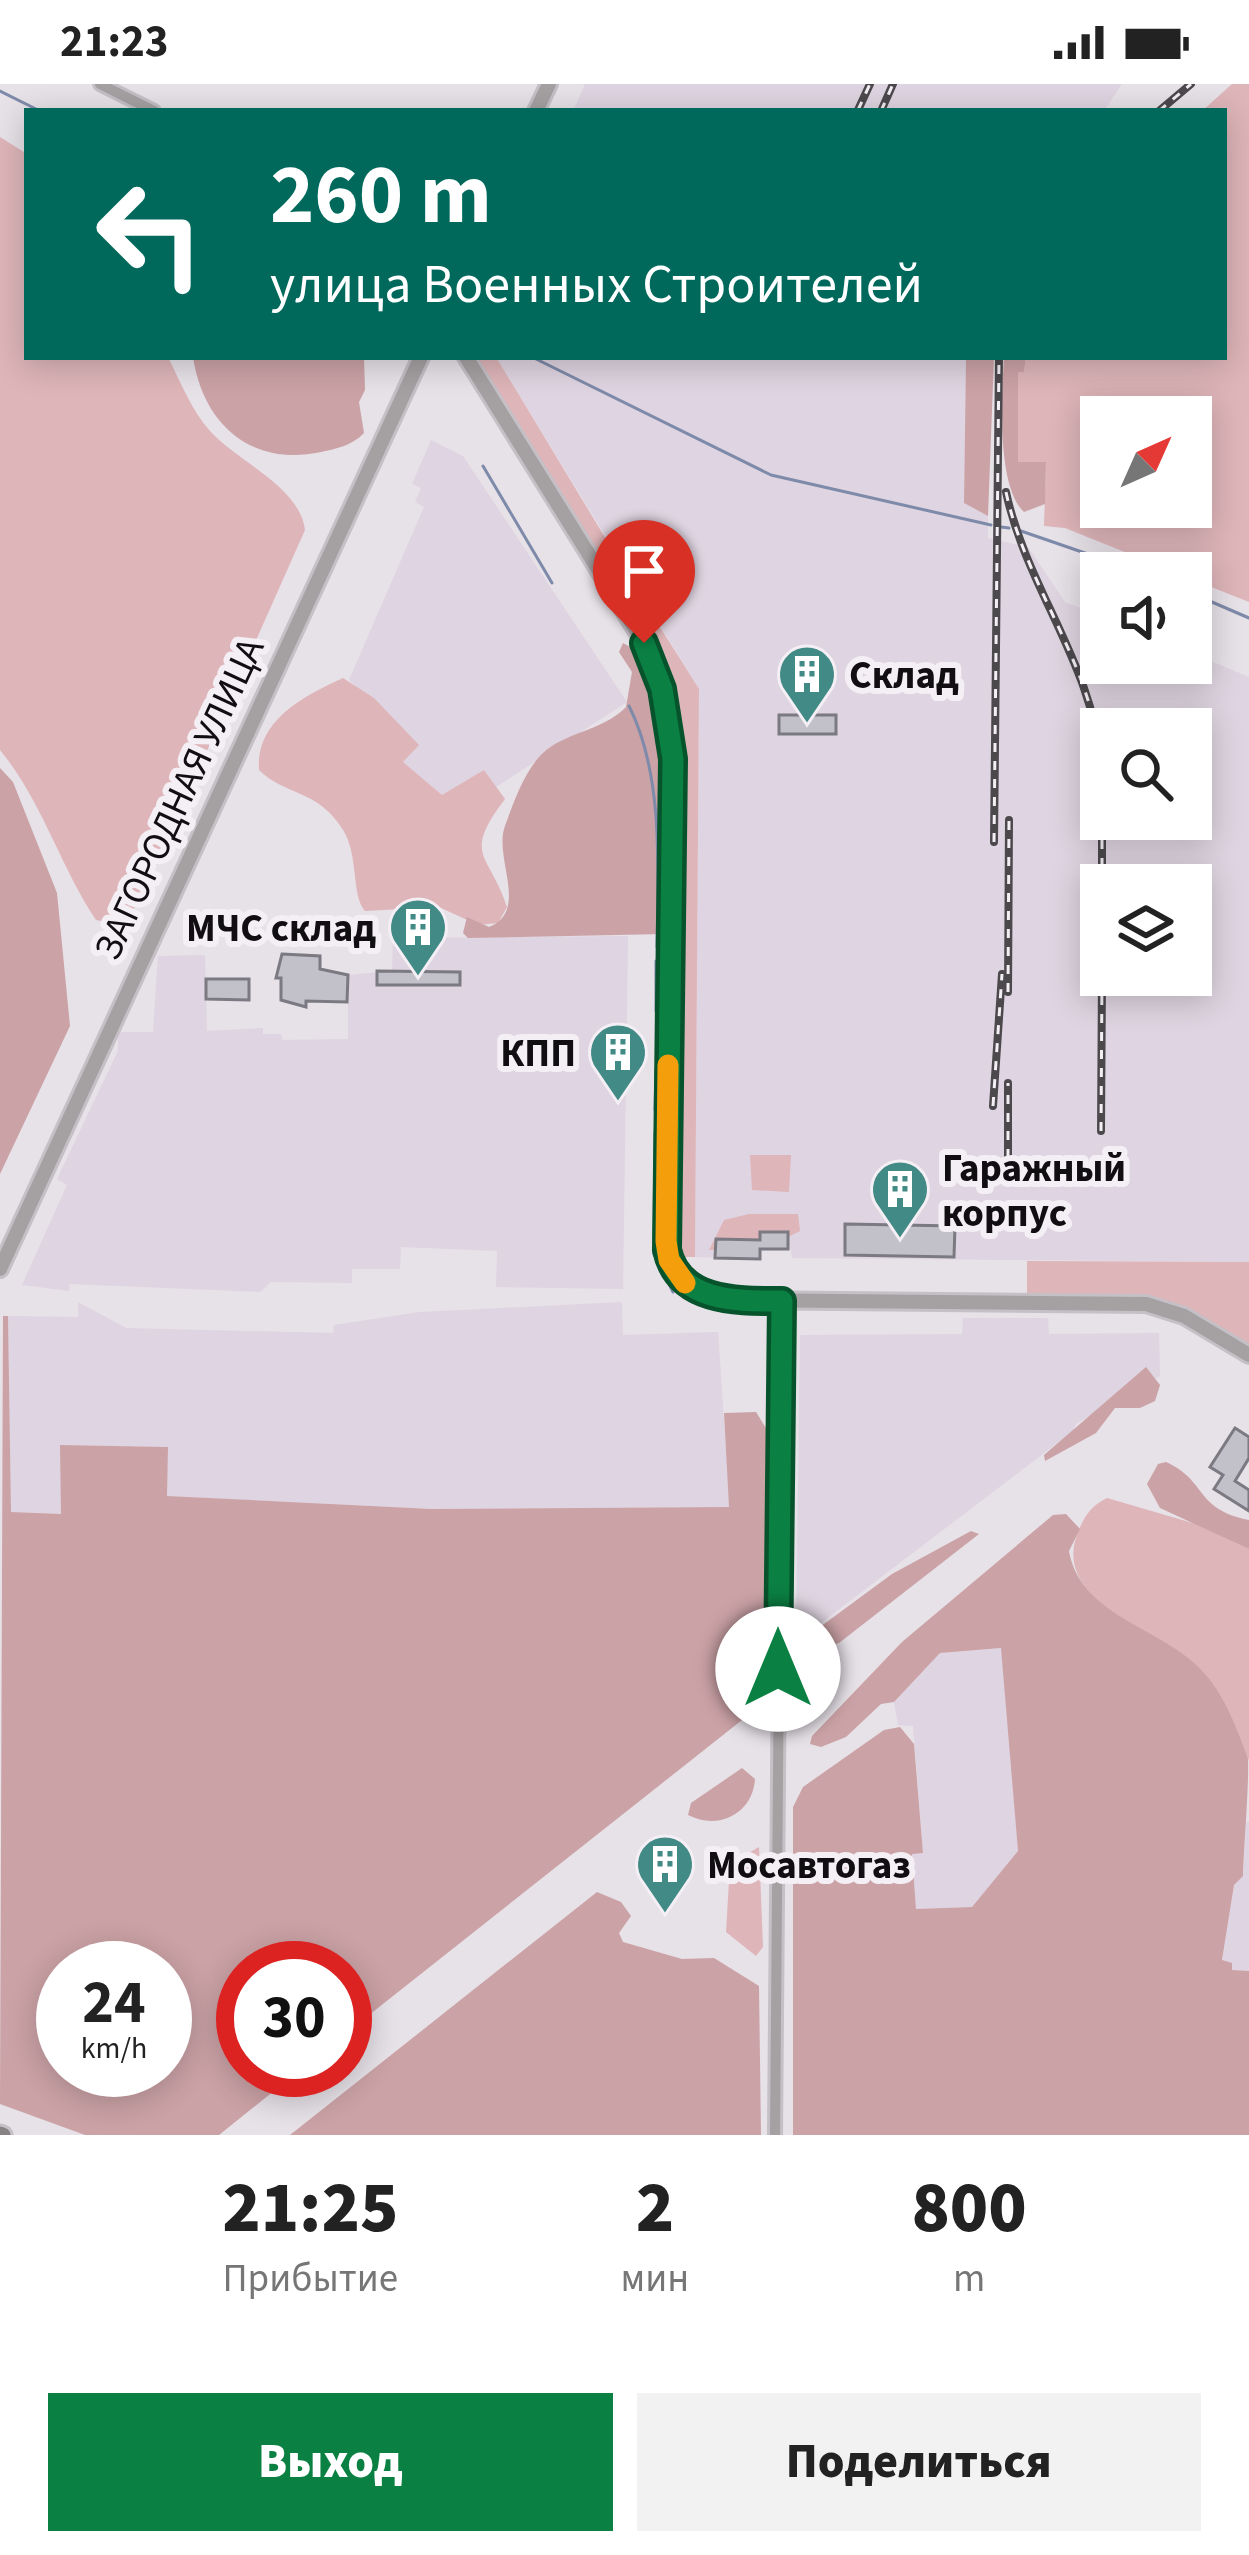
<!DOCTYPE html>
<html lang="ru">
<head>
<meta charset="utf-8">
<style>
  body { margin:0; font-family:"Source Sans 3",sans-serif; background:#f2f2f2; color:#222; height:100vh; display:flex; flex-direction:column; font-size:45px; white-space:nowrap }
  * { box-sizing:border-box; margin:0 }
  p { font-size:39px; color:#767676 }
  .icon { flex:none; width:66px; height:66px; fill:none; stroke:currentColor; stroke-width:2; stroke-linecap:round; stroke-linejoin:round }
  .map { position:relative; height:2051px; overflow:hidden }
  .details { display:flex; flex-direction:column; background:#fff; flex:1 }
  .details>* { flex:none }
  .guide { position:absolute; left:24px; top:24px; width:1203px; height:252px; border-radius:0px; box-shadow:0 6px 30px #0003; background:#00695c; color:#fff; overflow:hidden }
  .needle { width:78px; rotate:45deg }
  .controls { position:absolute; left:1080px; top:312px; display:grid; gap:24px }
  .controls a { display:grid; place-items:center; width:132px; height:132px; border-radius:0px; background:#fff; box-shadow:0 6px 30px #0003; font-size:60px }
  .speed { position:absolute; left:36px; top:1857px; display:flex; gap:24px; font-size:60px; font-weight:700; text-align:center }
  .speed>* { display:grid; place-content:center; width:156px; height:156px; border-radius:50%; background:#fff; box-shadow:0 6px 30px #0003; line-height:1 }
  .speed small { font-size:30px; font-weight:400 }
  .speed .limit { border:18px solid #d22; background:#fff; color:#111 }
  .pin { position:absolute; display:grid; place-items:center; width:102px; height:102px; color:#fff; margin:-123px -51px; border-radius:50% 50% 50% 0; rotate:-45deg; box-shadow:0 0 12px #0007 }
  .pin .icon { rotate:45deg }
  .me { position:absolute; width:132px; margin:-66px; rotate:0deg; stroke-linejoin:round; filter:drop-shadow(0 0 9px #0008) }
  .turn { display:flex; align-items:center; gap:42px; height:252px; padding:0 48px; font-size:54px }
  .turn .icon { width:156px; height:156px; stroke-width:2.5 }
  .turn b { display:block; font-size:84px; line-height:102px }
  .eta { display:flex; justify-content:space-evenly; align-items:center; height:204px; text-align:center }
  .eta b { font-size:72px; font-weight:800; line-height:84px }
  .action { display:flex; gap:24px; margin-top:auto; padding:24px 48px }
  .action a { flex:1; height:138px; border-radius:0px; background:#0b8043; color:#fff; font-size:48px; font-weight:800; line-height:138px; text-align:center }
  .action a+a { background:#f2f2f2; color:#222 }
  .status { display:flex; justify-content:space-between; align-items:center; height:84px; padding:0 60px; background:#fff; direction:ltr }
  .status svg { height:33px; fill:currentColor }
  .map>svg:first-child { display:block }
  .built { fill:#dfd4e1; fill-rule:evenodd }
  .green { fill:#deb5b9; fill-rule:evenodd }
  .forest { fill:#cba2a6; fill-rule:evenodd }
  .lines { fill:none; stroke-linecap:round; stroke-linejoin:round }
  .stream { stroke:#7e8aa9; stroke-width:3 }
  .building { fill:#c2c1c9; stroke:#7b7981; stroke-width:3 }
  .minor-casing { stroke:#c5bfc6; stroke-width:16 }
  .tertiary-casing { stroke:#c5bfc6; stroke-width:20 }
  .secondary-casing { stroke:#c5bfc6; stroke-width:21 }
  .minor { stroke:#a5a1a3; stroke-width:10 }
  .tertiary { stroke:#a5a1a3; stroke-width:14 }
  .secondary { stroke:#878284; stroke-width:15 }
  .rail-casing { stroke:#4c494d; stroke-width:8 }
  .rail { stroke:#f4eef5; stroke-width:3; stroke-dasharray:9; stroke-linecap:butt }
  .route-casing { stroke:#07532c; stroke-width:30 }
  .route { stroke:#0b8043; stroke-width:21 }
  .slow { stroke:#f59e0b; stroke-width:21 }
  .labels { text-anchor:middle; stroke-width:12; stroke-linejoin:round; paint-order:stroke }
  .poi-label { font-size:39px; font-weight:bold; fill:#100e11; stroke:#f4eef5; text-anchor:start }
  .street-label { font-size:39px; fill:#100e11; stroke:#f4eef5 }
</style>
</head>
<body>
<div class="status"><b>21:23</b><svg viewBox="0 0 49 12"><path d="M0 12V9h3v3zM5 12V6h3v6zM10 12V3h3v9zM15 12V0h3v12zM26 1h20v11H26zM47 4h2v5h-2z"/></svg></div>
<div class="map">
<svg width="1249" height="2051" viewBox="0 0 1249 2051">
  <rect width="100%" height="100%" fill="#e7e1e8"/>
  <path class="built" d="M 585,0 L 1122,0 L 1104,27 L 573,27 Z
    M 496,273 L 966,273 L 964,419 L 988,432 L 988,454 L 1028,463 L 1065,518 L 1101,532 L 1101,579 L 1191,579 L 1191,569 L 1249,593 L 1249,1178 L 792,1174 L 791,1165 L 760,1165 L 760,1175 L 695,1173 L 699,605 ZM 1101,645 L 1191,645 L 1191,735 L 1101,735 ZM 1101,801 L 1191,801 L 1191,891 L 1101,891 Z
    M 431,356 L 463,372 L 627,618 L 496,703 L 484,686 L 443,712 L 403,678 L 418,661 L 349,596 L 424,423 L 415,418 L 421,404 L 412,400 Z
    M 628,852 L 623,1205 L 496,1203 L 497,1167 L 401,1163 L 400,1185 L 352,1185 L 352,1199 L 271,1198 L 260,1208 L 70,1200 L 69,1207 L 22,1201 L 67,1101 L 57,1095 L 118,967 L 118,948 L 153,948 L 158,872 L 205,871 L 207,947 L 263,944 L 263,950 L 281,950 L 282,956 L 348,955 L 348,891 L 392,887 L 393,854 Z
    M 78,1218 L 126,1244 L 333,1249 L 334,1241 L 420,1228 L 622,1218 L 623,1251 L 718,1248 L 730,1423 L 432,1425 L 166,1412 L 168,1363 L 61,1361 L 61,1430 L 11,1428 L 8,1232 L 78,1233 Z
    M 963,1234 L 1048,1234 L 1049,1250 L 1159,1249 L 1160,1292 L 1076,1340 L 1073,1347 L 796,1558 L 800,1251 L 962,1250 Z
    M 1002,1564 L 1018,1767 L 972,1823 L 916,1825 L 912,1769 L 923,1768 L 913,1642 L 898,1641 L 894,1618 L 940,1569 Z
    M 1246,1738 L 1249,1738 L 1249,1887 L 1231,1886 L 1222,1877 L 1234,1801 L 1243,1791 Z"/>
  <path class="green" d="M 1232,0 L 1249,0 L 1249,518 L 1191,495 L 1191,489 L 1177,489 L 1065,444 L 1044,442 L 1046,379 L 1018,378 L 1018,287 L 1024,287 L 1026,273 L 1224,273 L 1224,27 L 1202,27 ZM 1101,333 L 1191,333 L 1191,423 L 1101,423 Z
    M 0,53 L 27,70 L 27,273 L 168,273 C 180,297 192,327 210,347 C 238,378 300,403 305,446 L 142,813 C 129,833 122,842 96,836 C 60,782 42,717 0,666 Z
    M 476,273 L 496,273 L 635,503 L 619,505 Z
    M 638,508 L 699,605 L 695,1173 L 673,1173 L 671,1160 L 678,658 L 666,596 L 628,519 Z
    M 343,594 L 374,614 L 419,661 L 403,678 L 442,711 L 484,686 L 505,715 C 461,773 490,769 507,823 L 498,839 L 478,841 L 439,823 L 365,827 C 351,811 359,771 343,746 C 318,705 287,713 259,686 C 256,636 304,612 343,594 Z
    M 750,1071 L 791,1071 L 789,1108 L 752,1106 Z
    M 749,1130 L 798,1130 L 800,1147 L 788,1153 L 788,1148 L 761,1148 L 760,1156 L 716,1155 L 715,1166 L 709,1166 L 724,1136 Z
    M 1027,1177 L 1249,1178 L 1249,1262 L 1191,1227 L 1152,1214 L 1027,1213 Z
    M 1107,1414 L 1196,1440 L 1249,1465 L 1249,1676 C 1228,1647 1227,1613 1201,1586 C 1163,1546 1049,1520 1078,1448 C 1085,1431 1091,1422 1107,1414 Z
    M 759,1763 L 763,1863 L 756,1872 L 726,1848 L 730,1780 Z"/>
  <path class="forest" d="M 193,273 L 364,273 L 365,306 L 359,318 L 364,349 C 353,361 336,365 321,368 C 251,383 203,340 193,273 Z
    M 966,273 L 994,273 L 988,432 L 964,419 Z
    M 1004,273 L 1026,273 L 1024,288 L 1018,288 L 1018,378 L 1046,378 L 1045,420 L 1024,428 C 996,402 1002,310 1004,273 Z
    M 623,559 C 678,581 671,798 664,850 L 468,854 L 463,849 L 467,833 L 489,843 C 530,827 493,773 505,742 C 514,717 528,676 552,662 C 575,647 606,644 626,623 L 632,588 L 619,568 Z
    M 0,684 L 13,698 L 57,809 L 70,942 L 0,1090 Z
    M 3,1232 L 8,1232 L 11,1428 L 61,1430 L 60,1361 L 168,1363 L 167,1412 L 432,1425 L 729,1423 L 724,1329 L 756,1328 L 769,1349 L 761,1621 L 345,1950 L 345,1884 L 243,1884 L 243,1986 L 300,1986 L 219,2051 L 85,2051 L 0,2020 ZM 63,1884 L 165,1884 L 165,1986 L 63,1986 Z
    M 1146,1283 L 1160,1301 L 1155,1317 L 1140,1324 L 1115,1324 L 1096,1349 L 1045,1377 L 1044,1371 Z
    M 1166,1378 C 1208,1397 1194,1425 1249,1436 L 1249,1465 L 1160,1424 L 1147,1400 L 1158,1380 Z
    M 1066,1430 L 1080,1445 L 1069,1467 C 1079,1526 1149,1542 1188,1574 C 1220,1598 1235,1639 1248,1675 C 1249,1703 1244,1760 1243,1792 L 1234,1801 L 1222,1876 L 1232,1879 L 1232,1886 L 1249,1887 L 1249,2051 L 793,2051 L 793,1723 L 803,1703 L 884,1646 L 900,1643 L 914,1660 L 923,1769 L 912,1770 L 916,1825 L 972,1823 L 1018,1767 L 1001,1564 L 940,1569 L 894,1618 L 881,1620 L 846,1653 L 821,1663 L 810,1660 L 812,1652 L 902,1558 L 1053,1431 Z
    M 971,1447 L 979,1450 L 839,1559 L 822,1563 L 814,1555 L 820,1543 L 892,1490 Z
    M 742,1684 L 755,1695 C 753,1729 719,1747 688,1731 L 691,1719 Z
    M 597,1808 L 621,1818 L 631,1832 L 619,1849 L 623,1858 L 682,1875 L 714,1874 L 759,1902 L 761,2051 L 290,2051 Z"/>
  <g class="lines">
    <path class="stream" d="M 0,7 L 40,27
      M 532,273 L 771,391 L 991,441
      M 483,382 L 552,499
      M 1001,443 L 1009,444
      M 1021,447 L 1143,489
      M 1191,509 L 1249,534
      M 629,622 C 664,691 658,787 657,863
      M 656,927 L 656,877
      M 655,1026 L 656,986
      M 654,1155 L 655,1048
      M 654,1170 L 673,1208"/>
  </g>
  <path class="building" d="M 779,631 L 836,631 L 836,650 L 779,650 Z
    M 282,870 L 320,872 L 320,885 L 348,891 L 347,918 L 306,917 L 306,923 L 281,916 L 281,894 L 276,894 Z
    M 377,887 L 460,888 L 460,901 L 377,901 Z
    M 206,895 L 249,895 L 249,916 L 206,915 Z
    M 845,1140 L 955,1142 L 954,1173 L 845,1171 Z
    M 760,1148 L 788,1148 L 788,1165 L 760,1165 L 760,1175 L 715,1174 L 716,1155 L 760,1156 Z
    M 1235,1344 L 1249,1353 L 1249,1374 L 1235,1397 L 1249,1406 L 1249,1427 L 1214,1405 L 1223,1391 L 1210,1383 Z"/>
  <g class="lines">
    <defs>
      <path id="minor" d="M 100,0 L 154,27
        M 775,2051 L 782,1217"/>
      <path id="tertiary" d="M 536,27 L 549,0
        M 466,273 L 644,559 L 668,628 L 674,697 L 666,1157 C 670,1197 701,1212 738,1216 L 1146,1220 L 1184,1232 L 1249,1271
        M 0,1185 L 421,273"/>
      <path id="secondary" d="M 0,2050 L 3,2051"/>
    </defs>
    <use href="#minor" class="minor-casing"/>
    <use href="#tertiary" class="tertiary-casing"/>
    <use href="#secondary" class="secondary-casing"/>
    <use href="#minor" class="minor"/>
    <use href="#tertiary" class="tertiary"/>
    <use href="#secondary" class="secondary"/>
    <defs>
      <path id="rail" d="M 858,26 L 870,0
        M 881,27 L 893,0
        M 1159,27 L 1191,0
        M 1006,408 C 1027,506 1095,582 1101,684
        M 994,758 L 999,273
        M 1102,801 L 1102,735
        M 1008,908 L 1009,736
        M 993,1022 L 1002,890
        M 1101,1047 L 1102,891
        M 1008,1092 L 1008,999"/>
    </defs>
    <use href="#rail" class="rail-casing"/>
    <use href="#rail" class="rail"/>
  </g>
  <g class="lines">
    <defs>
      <path id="route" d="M 644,559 L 662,605 L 673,675 L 667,1166 C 679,1219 738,1217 782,1217 L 778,1585"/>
    </defs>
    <use href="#route" class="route-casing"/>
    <use href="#route" class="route"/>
    <path class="slow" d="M 668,981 L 666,1157 L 669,1176 L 685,1199"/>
  </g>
  <defs>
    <symbol id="building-pin" viewBox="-11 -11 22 30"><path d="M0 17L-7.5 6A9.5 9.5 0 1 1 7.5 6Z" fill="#428a85" stroke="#f4eef5"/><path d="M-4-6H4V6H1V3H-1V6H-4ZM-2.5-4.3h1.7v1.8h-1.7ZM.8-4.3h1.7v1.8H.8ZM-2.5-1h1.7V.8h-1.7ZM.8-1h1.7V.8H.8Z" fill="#fff"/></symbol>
  </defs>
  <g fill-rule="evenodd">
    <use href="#building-pin" x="774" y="557" width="66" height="90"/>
    <use href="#building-pin" x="385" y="810" width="66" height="90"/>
    <use href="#building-pin" x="585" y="935" width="66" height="90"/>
    <use href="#building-pin" x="867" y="1072" width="66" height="90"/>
    <use href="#building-pin" x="632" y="1747" width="66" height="90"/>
  </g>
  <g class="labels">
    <g class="poi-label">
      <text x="849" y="604">Склад</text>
      <text x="376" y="857" text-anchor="end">МЧС склад</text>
      <text x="576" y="982" text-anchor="end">КПП</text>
      <text x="942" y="1097">Гаражный<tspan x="942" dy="45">корпус</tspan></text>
      <text x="707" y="1794">Мосавтогаз</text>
    </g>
    <g class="street-label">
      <text transform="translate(178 714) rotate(-65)" y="14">ЗАГОРОДНАЯ УЛИЦА</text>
    </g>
  </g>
</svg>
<div class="controls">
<a><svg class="needle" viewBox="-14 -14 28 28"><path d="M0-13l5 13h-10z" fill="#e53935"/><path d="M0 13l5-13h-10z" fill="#767676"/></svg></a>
<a><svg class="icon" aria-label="sound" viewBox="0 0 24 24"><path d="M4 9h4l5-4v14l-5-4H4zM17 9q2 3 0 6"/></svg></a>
<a><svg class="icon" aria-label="search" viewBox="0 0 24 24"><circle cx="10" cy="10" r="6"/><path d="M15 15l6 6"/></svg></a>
<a><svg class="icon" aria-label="layers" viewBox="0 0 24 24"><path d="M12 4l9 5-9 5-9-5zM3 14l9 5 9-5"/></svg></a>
</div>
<div class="speed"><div>24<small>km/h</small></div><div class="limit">30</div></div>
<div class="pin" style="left:644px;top:559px;background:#d93025"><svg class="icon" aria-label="arrive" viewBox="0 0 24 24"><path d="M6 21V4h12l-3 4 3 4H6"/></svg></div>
<svg class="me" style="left:778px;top:1585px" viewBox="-20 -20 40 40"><circle r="19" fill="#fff"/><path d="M0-13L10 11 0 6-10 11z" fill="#0b8043"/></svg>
<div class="guide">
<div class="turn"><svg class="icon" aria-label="left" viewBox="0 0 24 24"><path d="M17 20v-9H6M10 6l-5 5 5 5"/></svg><div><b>260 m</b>улица Военных Строителей</div></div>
</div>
</div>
<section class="details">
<div class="eta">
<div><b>21:25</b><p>Прибытие</p></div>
<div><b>2</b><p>мин</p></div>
<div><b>800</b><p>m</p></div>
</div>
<div class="action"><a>Выход</a><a>Поделиться</a></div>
</section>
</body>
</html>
